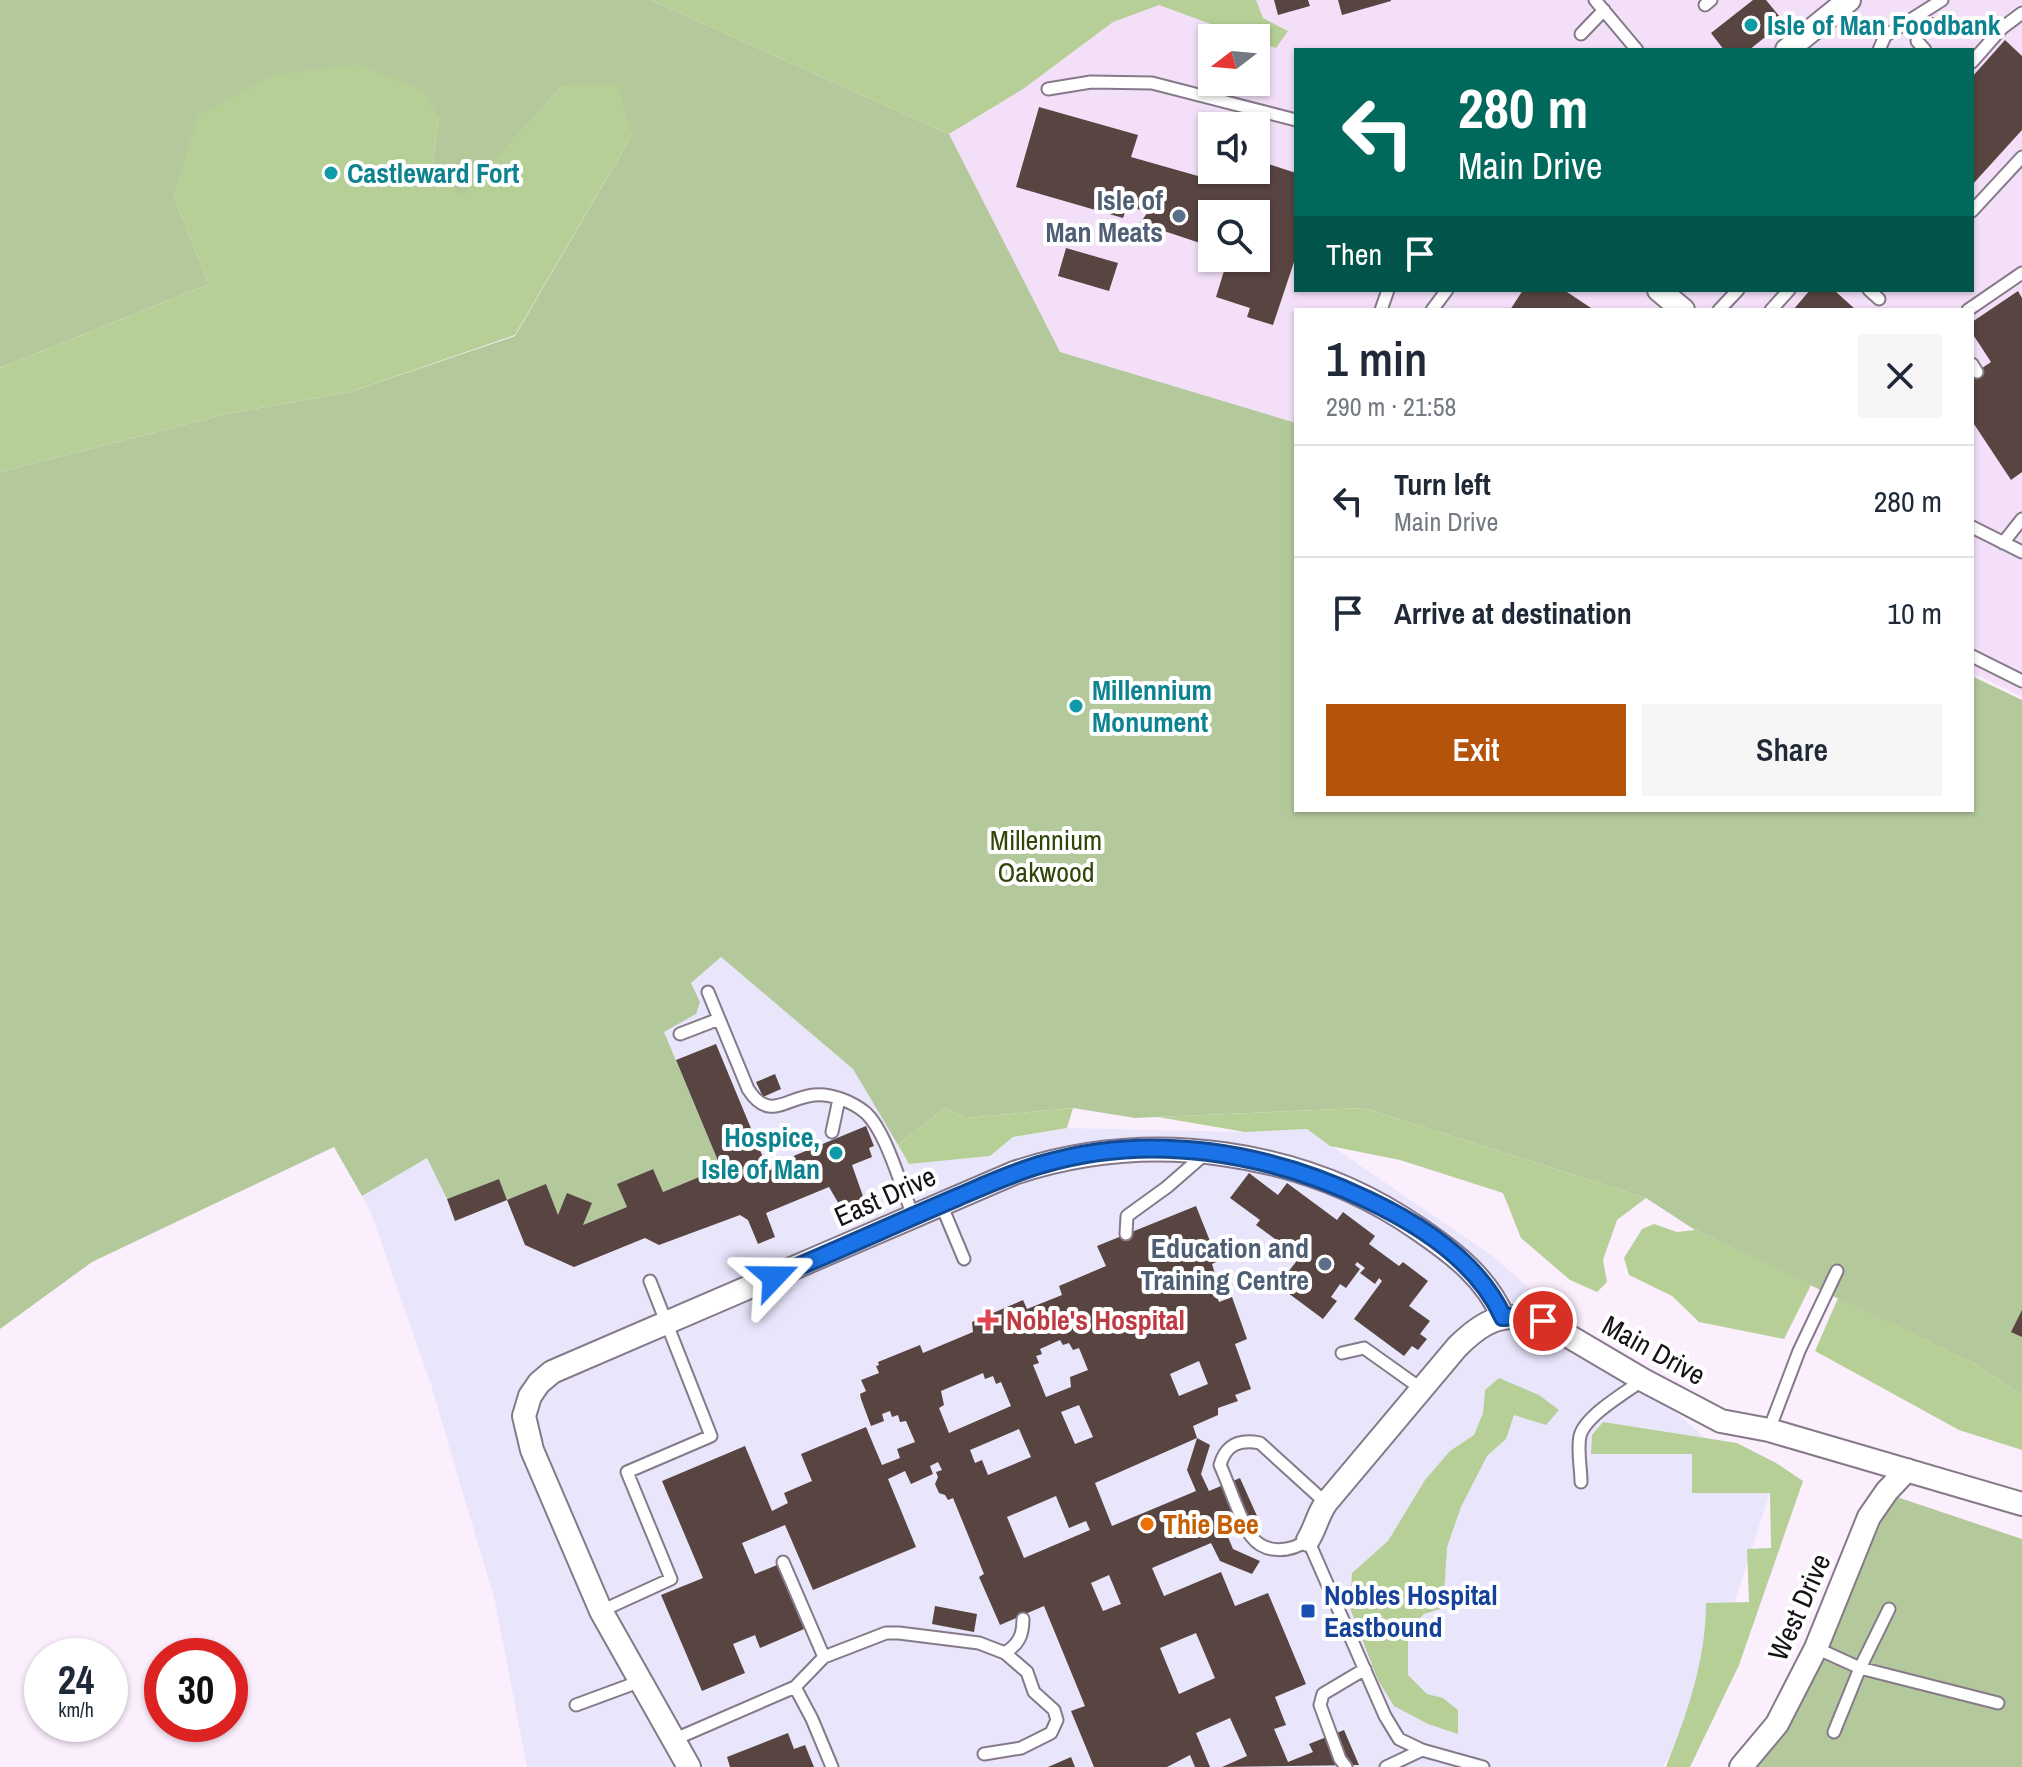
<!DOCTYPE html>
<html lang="en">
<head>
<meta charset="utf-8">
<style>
  body { margin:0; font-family:"Archivo Narrow",sans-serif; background:#f6f6f7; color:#1f2937; height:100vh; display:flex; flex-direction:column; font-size:30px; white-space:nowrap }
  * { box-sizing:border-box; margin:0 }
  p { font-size:26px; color:#747a83 }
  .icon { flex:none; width:44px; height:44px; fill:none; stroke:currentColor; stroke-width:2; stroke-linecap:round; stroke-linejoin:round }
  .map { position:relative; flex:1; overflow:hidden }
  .details { position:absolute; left:1294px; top:308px; width:680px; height:504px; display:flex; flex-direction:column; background:#fff; border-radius:0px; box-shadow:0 2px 6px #0004 }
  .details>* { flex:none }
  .guide { position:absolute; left:1294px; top:48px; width:680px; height:244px; border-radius:0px; box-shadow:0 2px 6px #0004; background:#00695c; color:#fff; overflow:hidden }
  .needle { width:52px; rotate:254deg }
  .tools { position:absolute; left:1198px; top:24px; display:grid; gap:16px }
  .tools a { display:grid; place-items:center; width:72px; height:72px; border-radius:0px; background:#fff; box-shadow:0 2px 6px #0004; font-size:40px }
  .speed { position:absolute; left:24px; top:1638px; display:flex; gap:16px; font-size:40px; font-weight:700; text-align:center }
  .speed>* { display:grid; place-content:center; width:104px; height:104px; border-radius:50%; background:#fff; box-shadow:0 2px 6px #0004; line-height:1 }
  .speed small { font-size:20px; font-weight:400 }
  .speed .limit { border:12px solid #d22; background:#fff; color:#111 }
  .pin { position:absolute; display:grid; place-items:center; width:68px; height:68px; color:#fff; margin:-34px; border:4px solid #fff; border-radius:50%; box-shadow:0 2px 8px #0007 }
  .me { position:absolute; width:88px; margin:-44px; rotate:67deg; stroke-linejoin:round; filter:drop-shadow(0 0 6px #0008) }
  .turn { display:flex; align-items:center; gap:28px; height:168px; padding:0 32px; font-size:36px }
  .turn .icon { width:104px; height:104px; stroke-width:2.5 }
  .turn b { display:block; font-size:56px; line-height:68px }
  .then { display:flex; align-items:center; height:76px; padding:0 32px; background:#0003; gap:16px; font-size:30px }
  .round { display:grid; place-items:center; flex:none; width:84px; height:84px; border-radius:0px; background:#f6f6f7 }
  .head { display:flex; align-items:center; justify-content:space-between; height:136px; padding:0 32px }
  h1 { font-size:48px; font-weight:600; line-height:60px }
  .button { display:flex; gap:16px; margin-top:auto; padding:16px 32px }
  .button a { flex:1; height:92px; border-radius:0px; background:#b45309; color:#fff; font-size:32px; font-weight:600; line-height:92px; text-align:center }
  .button a+a { background:#f6f6f7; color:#1f2937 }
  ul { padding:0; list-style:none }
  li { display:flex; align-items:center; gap:24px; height:112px; padding:0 32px; border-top:2px solid #e0e1e3 }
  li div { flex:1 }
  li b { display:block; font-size:30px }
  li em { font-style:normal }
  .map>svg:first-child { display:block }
  .built { fill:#f3e0f8; fill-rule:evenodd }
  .medical { fill:#e9e6fc }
  .green { fill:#b4c99b }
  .forest { fill:#b6cf97 }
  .building { fill:#584440; fill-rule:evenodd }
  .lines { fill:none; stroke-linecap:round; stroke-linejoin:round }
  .service-casing { stroke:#86798a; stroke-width:15 }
  .minor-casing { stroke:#86798a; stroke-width:26 }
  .service { stroke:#fff; stroke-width:11 }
  .minor { stroke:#fff; stroke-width:22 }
  .route-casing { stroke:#114b97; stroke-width:20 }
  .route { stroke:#1a73e8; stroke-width:14 }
  .culture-dot { fill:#0f9aa8; stroke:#fff; stroke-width:3 }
  .service-dot { fill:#5c6f8a; stroke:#fff; stroke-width:3 }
  .health-dot { fill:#e0444e; stroke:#fff; stroke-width:3 }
  .food-dot { fill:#e8710a; stroke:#fff; stroke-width:3 }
  .transit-dot { fill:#1a4fb4; stroke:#fff; stroke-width:3 }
  .labels { text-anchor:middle; stroke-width:8; stroke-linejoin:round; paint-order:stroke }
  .culture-label { font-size:28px; font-weight:bold; fill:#0d838f; stroke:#fff; text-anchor:start }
  .service-label { font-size:28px; font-weight:bold; fill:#4e5e75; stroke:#fff; text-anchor:end }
  .park-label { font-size:28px; fill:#304608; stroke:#fff }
  .street-label { font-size:28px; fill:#161117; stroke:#fff }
  .health-label { font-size:28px; font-weight:bold; fill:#be3a42; stroke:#fff; text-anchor:start }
  .food-label { font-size:28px; font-weight:bold; fill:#c56008; stroke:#fff; text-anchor:start }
  .transit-label { font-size:28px; font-weight:bold; fill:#164399; stroke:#fff; text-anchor:start }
</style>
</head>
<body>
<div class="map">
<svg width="2022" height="1767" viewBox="0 0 2022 1767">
  <rect width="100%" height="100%" fill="#fbeffd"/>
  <path class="built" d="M 1101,0 L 2022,0 L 2022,697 L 1972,673 L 1972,310 L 1296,310 L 1296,423 L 1060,353 L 949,134 ZM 1212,38 L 1256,38 L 1256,82 L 1212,82 ZM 1296,50 L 1972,50 L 1972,290 L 1296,290 ZM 1212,126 L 1256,126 L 1256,170 L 1212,170 ZM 1212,214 L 1256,214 L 1256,258 L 1212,258 Z"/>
  <path class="medical" d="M 721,957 L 853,1069 L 909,1164 L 990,1156 L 1013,1137 L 1067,1128 L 1245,1132 L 1307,1129 L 1491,1255 L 1770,1493 L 1697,1717 L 1662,1767 L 527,1767 L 495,1601 L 431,1385 L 371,1213 L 362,1196 L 542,1092 L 665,1006 Z"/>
  <path class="green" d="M 0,0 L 651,0 L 949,134 L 1060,352 L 1296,423 L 1296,810 L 1972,810 L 1972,676 L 2022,700 L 2022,1395 L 1975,1364 L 1695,1230 L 1646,1198 L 1364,1108 L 1135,1118 L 1073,1108 L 966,1118 L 945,1108 L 898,1145 L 853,1069 L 721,957 L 691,983 L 700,1002 L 696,1014 L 664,1032 L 721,1168 L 663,1192 L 652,1169 L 618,1184 L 627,1207 L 583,1225 L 592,1203 L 558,1215 L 546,1185 L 507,1200 L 499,1179 L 447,1199 L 427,1158 L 362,1196 L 334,1147 L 92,1262 L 0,1329 L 0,472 L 226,414 L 350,392 L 515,336 L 632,135 L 562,86 L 462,197 L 431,170 L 439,117 L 199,116 L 174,197 L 209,284 L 0,368 Z
    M 1897,1497 L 2022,1539 L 2022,1767 L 1756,1767 L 1787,1725 L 1888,1502 Z"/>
  <path class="forest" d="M 651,0 L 1256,0 L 1263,18 L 1288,31 L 1276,48 L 1256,41 L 1256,38 L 1249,38 L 1159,5 L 1113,22 L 1023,89 L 949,134 Z
    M 356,64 L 422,90 L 439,117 L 431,170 L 462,196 L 562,86 L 617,84 L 632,135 L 515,335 L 350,392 L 226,414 L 0,472 L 0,368 L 209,284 L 174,197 L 198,116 L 271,76 Z
    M 945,1108 L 966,1118 L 1073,1108 L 1067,1128 L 1013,1137 L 990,1156 L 909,1164 L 898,1145 Z
    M 1364,1108 L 1646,1198 L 1617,1220 L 1603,1260 L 1607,1282 L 1597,1292 L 1570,1280 L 1521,1238 L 1503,1193 L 1400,1160 L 1330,1146 L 1307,1129 L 1245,1132 L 1158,1117 Z
    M 1654,1224 L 1677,1232 L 1695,1230 L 1811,1285 L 1784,1339 L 1699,1322 L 1672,1296 L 1629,1275 L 1624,1258 L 1642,1229 Z
    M 1838,1298 L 1975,1364 L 2022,1395 L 2022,1450 L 1959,1430 L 1815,1351 Z
    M 1499,1378 L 1539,1395 L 1559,1410 L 1546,1425 L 1514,1415 L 1506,1439 L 1487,1456 L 1461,1507 L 1447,1547 L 1444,1594 L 1440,1609 L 1424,1614 L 1408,1630 L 1408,1675 L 1427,1694 L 1443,1698 L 1458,1710 L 1458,1734 L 1428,1724 L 1394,1706 L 1378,1680 L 1350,1608 L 1352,1573 L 1388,1541 L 1425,1480 L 1450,1451 L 1474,1435 L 1483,1413 L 1485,1390 Z
    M 1603,1422 L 1737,1443 L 1776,1463 L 1803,1481 L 1739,1665 L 1690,1767 L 1666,1767 C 1687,1714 1706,1660 1706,1603 L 1749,1602 L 1747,1549 L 1771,1548 L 1770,1493 L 1692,1493 L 1692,1454 L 1591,1454 L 1592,1435 Z"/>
  <path class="building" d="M 1274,0 L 1308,0 L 1310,6 L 1278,15 Z
    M 1338,0 L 1391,0 L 1391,1 L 1342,15 Z
    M 1753,0 L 1766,0 L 1784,22 L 1749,50 L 1724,50 L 1711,33 Z
    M 2005,40 L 2022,56 L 2022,130 L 1972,185 L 1972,77 Z
    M 1039,107 L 1138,135 L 1131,157 L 1205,178 L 1211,158 L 1212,170 L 1256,170 L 1256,160 L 1296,173 L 1296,262 L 1294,262 L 1273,325 L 1247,317 L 1250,308 L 1216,297 L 1224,271 L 1212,267 L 1215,258 L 1256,258 L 1256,214 L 1212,214 L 1212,247 L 1140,223 L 1148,212 L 1127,206 L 1123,218 L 1016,187 Z
    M 1066,248 L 1118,263 L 1109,291 L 1058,276 Z
    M 1523,290 L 1564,290 L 1594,310 L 1510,310 Z
    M 1810,290 L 1834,290 L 1856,310 L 1793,310 Z
    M 2018,291 L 2022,298 L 2022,472 L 2011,480 L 1972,421 L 1972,375 L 1991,362 L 1972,333 L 1972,322 Z
    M 716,1044 L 767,1167 L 866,1126 L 874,1146 L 869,1148 L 872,1157 L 852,1165 L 865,1202 L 843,1211 L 829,1187 L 766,1213 L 775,1237 L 758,1244 L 748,1220 L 740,1215 L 659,1245 L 645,1238 L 574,1267 L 525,1245 L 507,1200 L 455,1221 L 447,1199 L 499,1179 L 507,1200 L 546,1184 L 558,1215 L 567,1193 L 592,1203 L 583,1225 L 627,1207 L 617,1184 L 653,1169 L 663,1192 L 721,1168 L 676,1060 Z
    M 775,1074 L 781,1089 L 763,1097 L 756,1082 Z
    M 1249,1173 L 1278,1195 L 1287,1183 L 1337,1220 L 1343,1212 L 1375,1236 L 1369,1244 L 1399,1266 L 1403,1262 L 1428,1281 L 1409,1306 L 1430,1321 L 1420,1334 L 1427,1339 L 1418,1350 L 1412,1346 L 1404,1356 L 1354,1319 L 1382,1281 L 1379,1278 L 1375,1284 L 1360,1273 L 1365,1268 L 1357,1262 L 1355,1265 L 1360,1269 L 1346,1288 L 1340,1284 L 1331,1297 L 1337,1301 L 1323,1319 L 1284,1290 L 1291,1280 L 1285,1276 L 1299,1258 L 1305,1262 L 1309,1257 L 1289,1242 L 1283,1245 L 1256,1225 L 1260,1220 L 1230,1198 Z
    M 1196,1206 L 1218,1261 L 1212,1264 L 1215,1274 L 1210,1278 L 1219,1302 L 1232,1297 L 1247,1339 L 1235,1344 L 1251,1389 L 1235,1395 L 1238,1401 L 1218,1408 L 1218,1415 L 1193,1426 L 1197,1438 L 1210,1445 L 1201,1474 L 1209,1491 L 1240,1478 L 1257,1516 L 1225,1530 L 1233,1549 L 1260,1561 L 1252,1574 L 1220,1561 L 1211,1543 L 1152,1568 L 1164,1596 L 1221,1572 L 1235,1606 L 1268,1593 L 1306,1684 L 1275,1697 L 1286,1725 L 1274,1729 L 1288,1762 L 1313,1752 L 1309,1744 L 1344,1730 L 1359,1765 L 1222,1767 L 1247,1756 L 1230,1718 L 1196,1733 L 1210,1767 L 1195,1767 L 1190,1755 L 1167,1767 L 1094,1767 L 1071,1711 L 1085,1706 L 1044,1606 L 1000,1625 L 979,1577 L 984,1574 L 953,1498 L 948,1500 L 945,1495 L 939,1493 L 935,1484 L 938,1477 L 936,1472 L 942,1470 L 938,1462 L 930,1466 L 933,1474 L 911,1484 L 905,1471 L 888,1479 L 916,1547 L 813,1590 L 785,1525 L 742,1543 L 755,1574 L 777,1565 L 804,1629 L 760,1648 L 755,1635 L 733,1644 L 745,1673 L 702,1691 L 661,1595 L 703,1578 L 662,1481 L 745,1446 L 772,1511 L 788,1503 L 784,1493 L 812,1481 L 801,1454 L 866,1427 L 882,1465 L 900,1458 L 897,1449 L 915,1442 L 906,1421 L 900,1422 L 898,1415 L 892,1417 L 890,1411 L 882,1414 L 884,1421 L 871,1426 L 861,1399 L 860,1394 L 866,1391 L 861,1380 L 879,1373 L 876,1366 L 879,1365 L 878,1362 L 920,1345 L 923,1353 L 973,1332 L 972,1322 L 1023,1300 L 1027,1309 L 1062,1295 L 1059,1286 L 1106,1266 L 1097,1246 ZM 1060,1340 L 1063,1345 L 1069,1343 L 1073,1350 L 1079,1348 L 1088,1370 L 1070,1377 L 1071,1387 L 1046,1397 L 1033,1365 L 1039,1363 L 1036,1356 L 1042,1354 L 1040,1349 ZM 1199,1361 L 1208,1384 L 1179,1396 L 1170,1374 ZM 983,1373 L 985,1379 L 993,1376 L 996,1384 L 1001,1382 L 1011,1406 L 949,1433 L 939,1408 L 944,1405 L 941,1391 ZM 1079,1405 L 1093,1437 L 1075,1444 L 1061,1412 ZM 1019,1429 L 1031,1457 L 988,1475 L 982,1460 L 975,1463 L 970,1450 ZM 1197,1438 L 1187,1470 L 1196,1491 L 1112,1526 L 1095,1483 ZM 1056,1496 L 1069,1528 L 1086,1521 L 1090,1530 L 1024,1558 L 1007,1517 ZM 1109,1575 L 1121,1604 L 1103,1611 L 1091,1583 ZM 1196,1633 L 1215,1678 L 1179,1694 L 1160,1648 Z
    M 2022,1310 L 2022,1337 L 2011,1332 Z
    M 935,1606 L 977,1614 L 974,1632 L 932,1624 Z
    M 788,1733 L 794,1749 L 805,1745 L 814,1767 L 730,1767 L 727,1757 Z
    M 1071,1757 L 1075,1767 L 1048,1767 Z"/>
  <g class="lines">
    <defs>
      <path id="service" d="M 1595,0 L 1637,50
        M 1705,5 L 1711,0
        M 1907,23 L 2002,28
        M 1581,34 L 1604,10
        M 1917,41 L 1925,50
        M 1879,50 L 1885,36 L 1942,0
        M 1972,62 L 2002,28 L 2022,13
        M 1048,89 L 1091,82 L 1152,83 L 1296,120
        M 1972,211 L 2022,157
        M 1869,290 L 1879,299
        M 1381,310 L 1388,290
        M 1432,310 L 1447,290
        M 1719,310 L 1738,290
        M 1771,310 L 1789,290
        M 1968,310 L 2022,273
        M 1972,364 L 1977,372
        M 1972,527 L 2022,552
        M 2003,543 L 2022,519
        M 1972,656 L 2022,681
        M 708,992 L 748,1089 C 769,1122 785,1098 814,1095 C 831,1093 853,1102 866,1113 C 887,1133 901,1188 913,1215
        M 680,1034 L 719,1019
        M 832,1132 L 839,1099
        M 941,1204 L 964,1259
        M 1126,1234 L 1127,1216 L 1167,1187 L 1205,1154
        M 1342,1353 L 1364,1348 L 1423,1390
        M 1769,1430 L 1799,1351 L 1837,1271
        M 1581,1482 C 1581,1468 1577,1450 1580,1436 C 1585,1416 1626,1392 1643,1380
        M 1326,1503 L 1260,1443 C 1240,1439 1226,1444 1220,1465 C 1228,1482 1241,1522 1251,1536 C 1265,1555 1291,1552 1308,1540 L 1385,1716 L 1399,1739 L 1422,1750 L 1483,1767
        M 783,1562 L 824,1657
        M 601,1611 L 671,1579 L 627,1472 L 711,1436 L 650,1281
        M 1816,1648 L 1860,1668 L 1998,1703
        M 1005,1653 C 1019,1644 1023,1635 1023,1619
        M 795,1687 L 812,1719 L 832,1767
        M 576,1705 L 641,1681
        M 1834,1732 L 1860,1668 L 1889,1609
        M 673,1740 L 795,1687 L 824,1657 L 886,1633 L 899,1633 L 979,1643 L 1005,1653 L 1027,1672 L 1034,1692 L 1054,1710 L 1057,1720 L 1051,1733 L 1021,1748 L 984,1754
        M 1346,1767 L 1340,1759 L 1320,1705 L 1323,1694 L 1365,1669
        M 1386,1767 L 1422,1750"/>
      <path id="minor" d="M 1787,50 L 1849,0
        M 1659,290 L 1683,310
        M 1308,1540 C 1316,1527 1318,1514 1326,1503 L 1457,1347 C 1485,1319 1504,1311 1543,1321 L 1643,1380 L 1721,1421 L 1769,1430 L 2022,1504
        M 689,1767 L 601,1611 L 532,1450 L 524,1416 L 530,1396 L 539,1383 L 552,1372 L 1014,1173 C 1149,1128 1304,1149 1420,1230 C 1455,1254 1486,1278 1503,1317
        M 1741,1767 L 1777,1724 L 1816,1648 L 1869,1517 L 1887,1491 L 1907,1470"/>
    </defs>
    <use href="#service" class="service-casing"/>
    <use href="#minor" class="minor-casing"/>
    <use href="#service" class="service"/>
    <use href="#minor" class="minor"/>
  </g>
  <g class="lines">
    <defs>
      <path id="route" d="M 774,1277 C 836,1251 897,1223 958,1197 C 986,1185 1014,1172 1043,1164 C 1151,1132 1268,1152 1368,1200 C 1421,1225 1478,1262 1503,1317 L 1525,1316 L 1543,1321"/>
    </defs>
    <use href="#route" class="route-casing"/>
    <use href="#route" class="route"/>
  </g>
  <g class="culture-dot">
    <circle cx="1751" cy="25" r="8"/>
    <circle cx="331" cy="173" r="8"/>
    <circle cx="1076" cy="706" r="8"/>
    <circle cx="836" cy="1153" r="8"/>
  </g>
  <g class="service-dot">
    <circle cx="1179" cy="216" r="8"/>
    <circle cx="1325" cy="1264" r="8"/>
  </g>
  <path class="health-dot" d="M984 1308h8v8h8v8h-8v8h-8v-8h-8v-8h8z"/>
  <circle class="food-dot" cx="1147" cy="1524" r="8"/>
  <rect class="transit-dot" x="1300" y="1603" width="16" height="16" rx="4"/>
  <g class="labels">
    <g class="culture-label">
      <text x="1767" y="35">Isle of Man Foodbank</text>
      <text x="347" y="183">Castleward Fort</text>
      <text x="1092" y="700">Millennium<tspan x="1092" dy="32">Monument</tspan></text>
      <text x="820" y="1147" text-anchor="end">Hospice,<tspan x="820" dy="32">Isle of Man</tspan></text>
    </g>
    <g class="service-label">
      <text x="1163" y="210">Isle of<tspan x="1163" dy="32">Man Meats</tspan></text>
      <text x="1309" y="1258">Education and<tspan x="1309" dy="32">Training Centre</tspan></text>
    </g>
    <g class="park-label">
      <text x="1046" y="850">Millennium<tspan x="1046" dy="32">Oakwood</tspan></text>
    </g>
    <g class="street-label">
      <text transform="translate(885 1196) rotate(-24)" y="10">East Drive</text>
      <text transform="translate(1654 1350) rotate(29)" y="10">Main Drive</text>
      <text transform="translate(1799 1607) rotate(-66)" y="10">West Drive</text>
    </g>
    <g class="health-label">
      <text x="1006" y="1330">Noble's Hospital</text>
    </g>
    <g class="food-label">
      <text x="1163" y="1534">Thie Bee</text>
    </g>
    <g class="transit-label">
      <text x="1324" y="1605">Nobles Hospital<tspan x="1324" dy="32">Eastbound</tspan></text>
    </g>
  </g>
</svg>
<div class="tools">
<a><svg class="needle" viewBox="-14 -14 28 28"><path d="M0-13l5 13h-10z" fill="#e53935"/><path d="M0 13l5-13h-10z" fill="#747a83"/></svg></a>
<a><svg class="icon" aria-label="sound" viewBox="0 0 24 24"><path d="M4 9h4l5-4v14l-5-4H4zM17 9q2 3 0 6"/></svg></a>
<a><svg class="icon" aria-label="search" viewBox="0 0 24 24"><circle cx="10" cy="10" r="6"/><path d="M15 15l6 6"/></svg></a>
</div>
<div class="speed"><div>24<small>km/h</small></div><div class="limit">30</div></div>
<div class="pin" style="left:1543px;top:1321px;background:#d93025"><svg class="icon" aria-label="arrive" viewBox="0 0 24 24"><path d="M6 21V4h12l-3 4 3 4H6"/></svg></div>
<svg class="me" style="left:774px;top:1277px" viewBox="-20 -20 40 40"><path d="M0-17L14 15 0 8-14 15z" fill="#1a73e8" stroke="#fff" stroke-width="4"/></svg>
<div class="guide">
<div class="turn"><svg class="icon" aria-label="left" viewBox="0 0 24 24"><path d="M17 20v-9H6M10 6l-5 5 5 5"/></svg><div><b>280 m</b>Main Drive</div></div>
<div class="then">Then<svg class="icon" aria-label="arrive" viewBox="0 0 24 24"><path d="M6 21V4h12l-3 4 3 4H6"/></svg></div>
</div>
<section class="details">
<div class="head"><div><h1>1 min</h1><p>290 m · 21:58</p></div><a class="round"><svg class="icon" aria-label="close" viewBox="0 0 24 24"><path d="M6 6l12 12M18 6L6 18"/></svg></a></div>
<ul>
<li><svg class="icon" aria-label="left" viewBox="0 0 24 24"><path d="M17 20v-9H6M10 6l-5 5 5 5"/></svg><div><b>Turn left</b><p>Main Drive</p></div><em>280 m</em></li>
<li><svg class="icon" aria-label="arrive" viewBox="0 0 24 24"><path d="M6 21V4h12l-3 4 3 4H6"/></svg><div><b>Arrive at destination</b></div><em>10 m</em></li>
</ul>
<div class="button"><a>Exit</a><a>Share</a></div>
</section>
</div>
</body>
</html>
